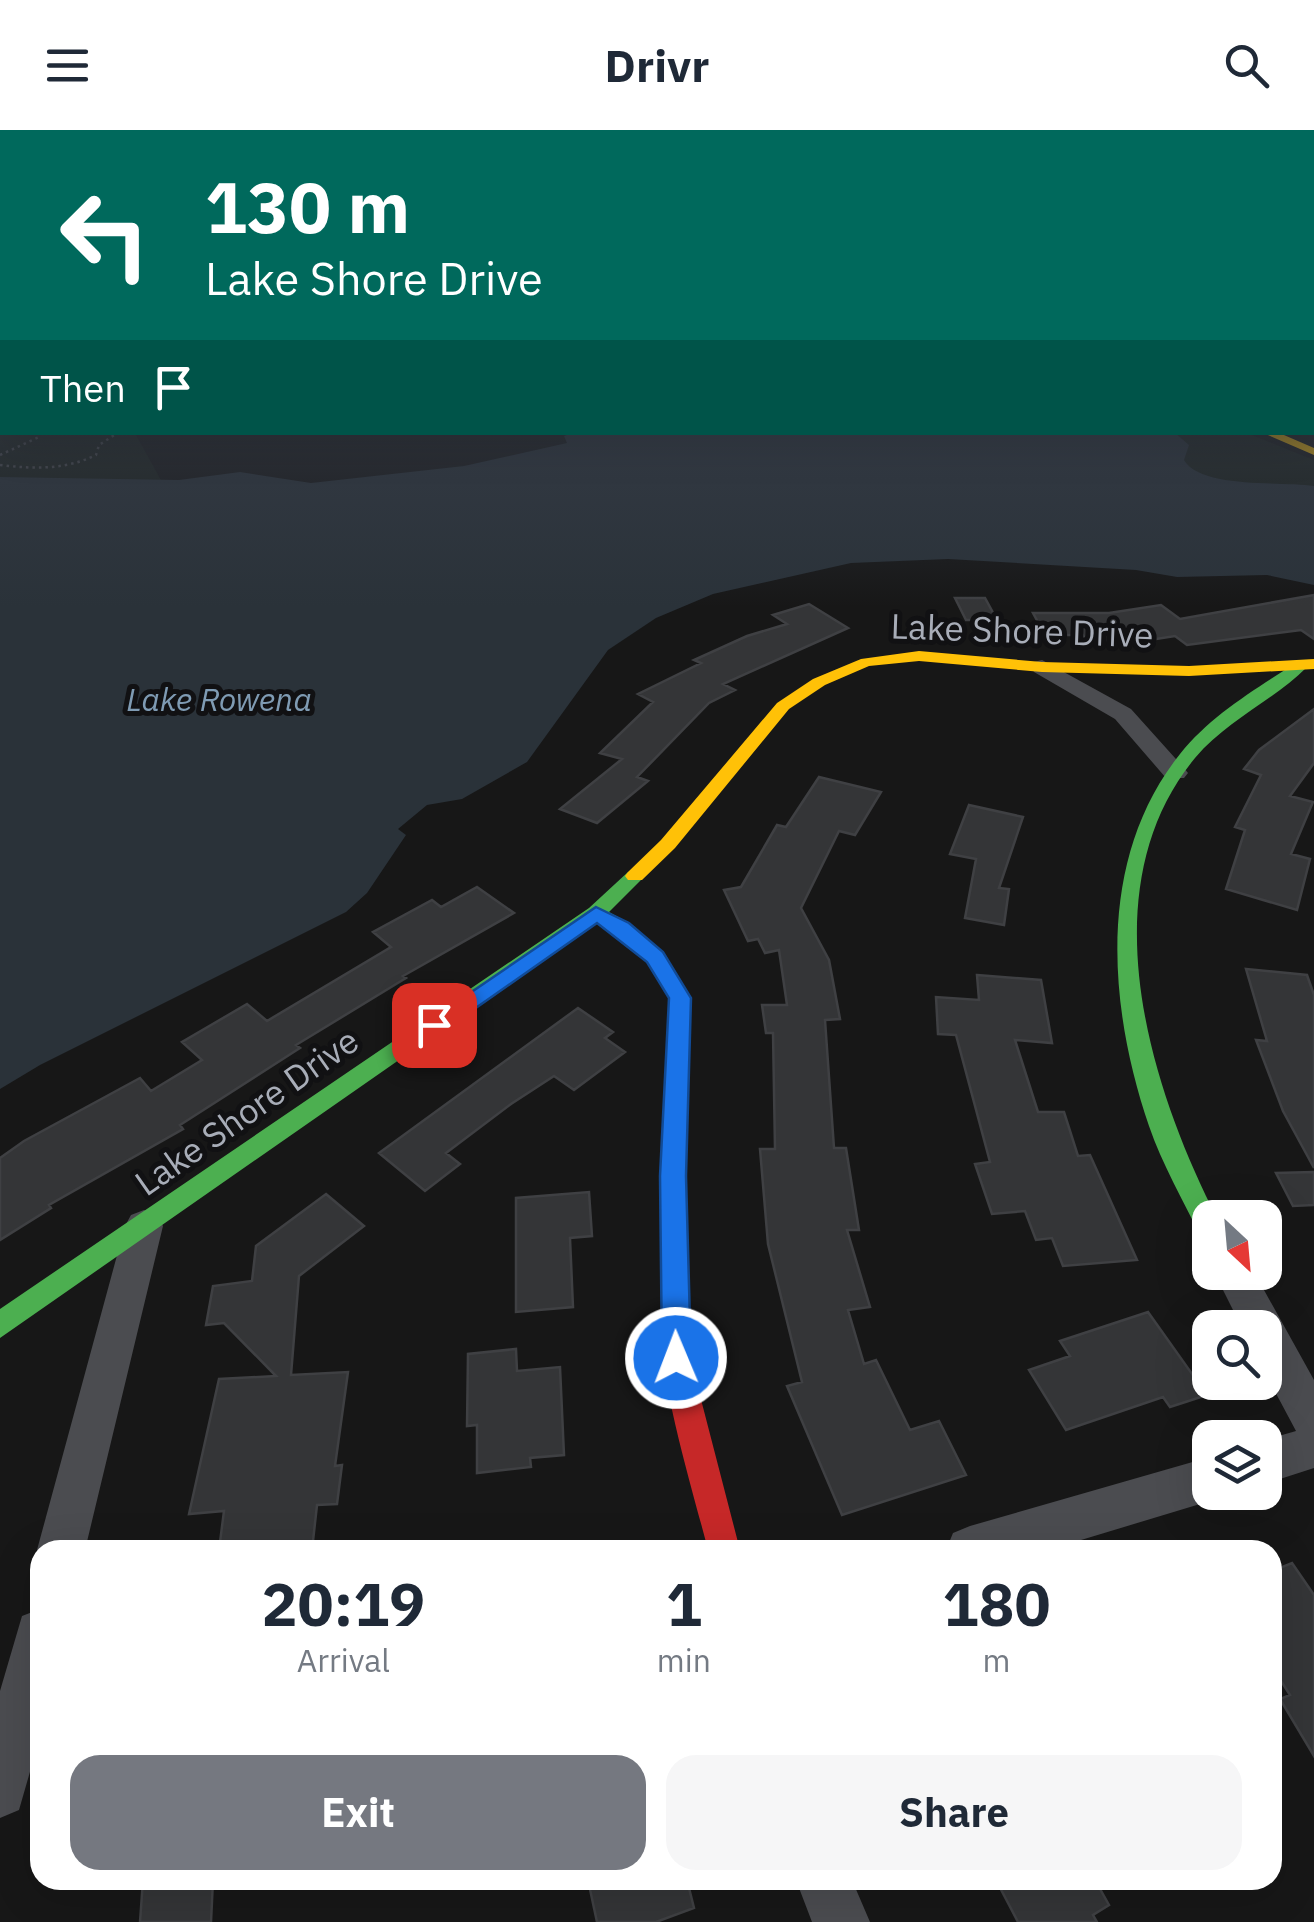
<!DOCTYPE html>
<html lang="en">
<head>
<meta charset="utf-8">
<style>
  body { margin:0; font-family:"IBM Plex Sans",sans-serif; background:#f6f6f7; color:#1f2937; height:100vh; display:flex; flex-direction:column; font-size:38px; white-space:nowrap }
  * { box-sizing:border-box; margin:0 }
  p { font-size:32px; color:#747a83 }
  .icon { flex:none; width:55px; height:55px; fill:none; stroke:currentColor; stroke-width:2; stroke-linecap:round; stroke-linejoin:round }
  .map { position:relative; flex:1; overflow:hidden }
  .panel { position:absolute; left:30px; top:1410px; width:1252px; height:350px; display:flex; flex-direction:column; background:#fff; border-radius:30px; box-shadow:0 10px 40px #0002 }
  .panel>* { flex:none }
  .top-card { position:absolute; left:0px; top:0px; width:1315px; height:305px; box-shadow:0 10px 40px #0002; background:#00695c; color:#fff; overflow:hidden }
  .needle { width:65px; rotate:154deg }
  .buttons { position:absolute; left:1192px; top:1070px; display:grid; gap:20px }
  .buttons a { display:grid; place-items:center; width:90px; height:90px; border-radius:20px; background:#fff; box-shadow:0 10px 40px #0002; font-size:50px }
  .pin { position:absolute; display:grid; place-items:center; width:85px; height:85px; color:#fff; margin:-42px; border-radius:20px; box-shadow:0 5px 15px #0006 }
  .me { position:absolute; width:110px; margin:-55px; rotate:359deg; stroke-linejoin:round; filter:drop-shadow(0 0 8px #0008) }
  .turn { display:flex; align-items:center; gap:35px; height:210px; padding:0 40px; font-size:45px }
  .turn .icon { width:130px; height:130px; stroke-width:2.5 }
  .turn b { display:block; font-size:70px; line-height:85px }
  .then { display:flex; align-items:center; height:95px; padding:0 40px; background:#0003; gap:20px; font-size:38px }
  .eta { display:flex; justify-content:space-evenly; align-items:center; height:170px; text-align:center }
  .eta b { font-size:60px; font-weight:700; line-height:70px }
  .action { display:flex; gap:20px; margin-top:auto; padding:20px 40px }
  .action a { flex:1; height:115px; border-radius:30px; background:#757880; color:#fff; font-size:40px; font-weight:700; line-height:115px; text-align:center }
  .action a+a { background:#f6f6f7; color:#1f2937 }
  header { display:flex; justify-content:space-between; align-items:center; height:130px; padding:0 40px; background:#fff; font-size:45px; font-weight:700 }
  .map>svg:first-child { display:block }
  .green { fill:#1b211c }
  .water { fill:#2a3239 }
  .building { fill:#343537; stroke:#3f4043; stroke-width:2.5 }
  .lines { fill:none; stroke-linecap:round; stroke-linejoin:round }
  .path { stroke:#4d4e52; stroke-width:2.5; stroke-dasharray:2.5 4; stroke-linecap:butt }
  .lane { fill:#4b4c50; fill-rule:evenodd }
  .street { fill:#4b4c50; fill-rule:evenodd }
  .fast { fill:#4caf50; fill-rule:evenodd }
  .slow { fill:#ffc107; fill-rule:evenodd }
  .jam { fill:#c62828; fill-rule:evenodd }
  .route { fill:#1a73e8; stroke:#114b97; stroke-width:2.5 }
  .labels { text-anchor:middle; stroke-width:10; stroke-linejoin:round; paint-order:stroke }
  .far-water-label { font-size:32px; font-style:italic; fill:#7f9bb3; stroke:#111113 }
  .street-label { font-size:35px; fill:#a8adb8; stroke:#111113 }
</style>
</head>
<body>
<header><svg class="icon" aria-label="menu" viewBox="0 0 24 24"><path d="M4 6h16M4 12h16M4 18h16"/></svg>Drivr<svg class="icon" aria-label="search" viewBox="0 0 24 24"><circle cx="10" cy="10" r="6"/><path d="M15 15l6 6"/></svg></header>
<div class="map">
<svg width="1314" height="1792" viewBox="0 0 1314 1792">
  <rect width="100%" height="100%" fill="#171717"/>
  <path class="green" d="M 0,226 L 2,302 L 135,303 L 198,417 L 0,453 Z
    M 1008,303 L 1247,303 L 1314,330 L 1314,452 Z"/>
  <path class="water" d="M 572,303 L 1175,303 L 1189,315 L 1184,330 C 1201,359 1281,351 1314,356 L 1314,455 L 1267,445 L 1177,447 L 1136,440 L 948,429 L 851,433 L 713,464 L 656,488 L 608,520 L 527,632 L 462,669 L 427,675 L 398,699 L 406,705 L 367,763 L 346,782 L 40,935 L 0,959 L 0,347 L 179,350 L 240,342 L 311,353 L 464,336 L 567,313 L 564,306 Z"/>
  <path class="building" d="M 1314,465 L 1314,509 L 1301,500 L 1187,515 L 1175,506 L 1137,512 L 1085,509 L 1083,505 L 1045,505 L 1033,483 L 1109,483 L 1161,475 L 1180,489 Z
    M 955,468 L 985,468 L 997,490 L 966,490 Z
    M 809,474 L 848,498 L 723,554 L 735,560 L 709,573 L 637,647 L 648,651 L 597,693 L 560,679 L 622,629 L 600,623 L 653,572 L 638,564 L 701,533 L 694,530 L 747,506 L 787,494 L 773,485 Z
    M 1314,579 L 1314,633 L 1290,666 L 1313,672 L 1291,724 L 1310,729 L 1297,780 L 1226,759 L 1245,700 L 1235,697 L 1261,645 L 1244,639 L 1259,620 Z
    M 819,647 L 881,662 L 855,705 L 839,701 L 801,778 L 829,830 L 840,889 L 825,890 L 834,1018 L 846,1018 L 859,1100 L 847,1100 L 870,1177 L 848,1180 L 864,1234 L 876,1230 L 910,1300 L 939,1291 L 966,1345 L 842,1385 L 787,1256 L 802,1252 L 768,1114 L 760,1019 L 775,1019 L 773,903 L 766,903 L 762,875 L 787,875 L 779,820 L 765,823 L 758,809 L 748,811 L 724,760 L 741,757 L 777,695 L 786,697 Z
    M 969,675 L 1023,687 L 999,758 L 1009,759 L 1004,795 L 965,788 L 976,729 L 950,724 Z
    M 477,757 L 514,783 L 403,846 L 406,848 L 296,915 L 300,918 L 180,995 L 183,999 L 49,1075 L 51,1078 L 0,1110 L 0,1028 L 24,1011 L 140,948 L 151,961 L 202,930 L 182,912 L 247,874 L 267,891 L 391,817 L 373,802 L 432,770 L 441,777 Z
    M 1246,839 L 1307,845 L 1314,865 L 1314,1038 L 1283,981 L 1256,910 L 1267,911 Z
    M 977,845 L 1041,850 L 1052,913 L 1015,910 L 1038,982 L 1064,982 L 1078,1026 L 1090,1025 L 1137,1130 L 1063,1136 L 1052,1108 L 1036,1110 L 1025,1081 L 992,1084 L 975,1034 L 990,1032 L 956,905 L 938,904 L 936,867 L 979,870 Z
    M 578,878 L 613,902 L 605,908 L 625,922 L 574,960 L 554,946 L 511,974 L 446,1023 L 460,1034 L 425,1061 L 379,1023 Z
    M 1314,1042 L 1314,1075 L 1293,1076 L 1276,1043 Z
    M 589,1062 L 592,1106 L 570,1108 L 573,1177 L 516,1182 L 516,1068 Z
    M 326,1064 L 364,1096 L 299,1146 L 291,1245 L 348,1242 L 335,1336 L 342,1335 L 337,1374 L 317,1375 L 312,1420 L 219,1420 L 224,1381 L 189,1384 L 219,1249 L 276,1246 L 224,1193 L 206,1195 L 213,1156 L 252,1151 L 256,1116 Z
    M 1148,1182 L 1207,1265 L 1170,1277 L 1163,1267 L 1066,1300 L 1029,1240 L 1070,1226 L 1060,1211 Z
    M 516,1219 L 517,1241 L 560,1237 L 564,1325 L 530,1328 L 531,1337 L 477,1343 L 477,1295 L 467,1296 L 468,1224 Z
    M 1292,1433 L 1314,1465 L 1314,1626 L 1280,1569 L 1290,1565 L 1272,1537 L 1272,1441 Z
    M 143,1750 L 213,1750 L 211,1792 L 140,1792 Z
    M 588,1750 L 687,1750 L 694,1778 L 656,1792 L 597,1792 Z
    M 996,1750 L 1095,1750 L 1109,1775 L 1093,1785 L 1097,1792 L 1018,1792 Z"/>
  <g class="lines">
    <path class="path" d="M 0,325 L 39,307 L 38,302
      M 0,335 C 34,339 65,340 96,325 L 99,315 L 119,302"/>
    <path class="lane" d="M 1312,281 L 1314,281 L 1314,286 L 1312,286 Z"/>
    <path class="street" d="M 1042,530 L 1131,579 L 1184,638 L 1188,643 L 1184,648 L 1166,648 L 1115,589 L 1034,542 L 1031,537 L 1034,532 Z
      M 144,1080 L 157,1085 L 163,1096 L 85,1420 L 40,1420 L 40,1426 L 37,1420 L 125,1096 L 131,1085 Z
      M 1214,1142 L 1254,1142 L 1314,1250 L 1314,1338 L 1265,1354 L 1265,1310 L 1296,1301 L 1265,1243 L 1265,1198 L 1242,1198 Z
      M 1210,1327 L 1210,1362 L 1227,1362 L 1210,1371 L 1048,1420 L 946,1420 L 953,1403 L 970,1396 Z
      M 40,1479 L 40,1607 L 19,1680 L 0,1688 L 0,1561 L 22,1486 Z
      M 796,1750 L 852,1750 L 870,1792 L 812,1792 Z"/>
    <path class="fast" d="M 1294,534 L 1307,537 C 1273,571 1227,590 1195,628 C 1088,758 1149,955 1217,1088 L 1210,1088 L 1210,1110 L 1201,1107 C 1183,1070 1162,1034 1149,996 C 1108,876 1096,729 1180,624 C 1210,586 1254,560 1294,534 Z
      M 635,740 L 645,746 L 609,782 L 629,793 L 662,822 L 691,868 L 686,1046 L 689,1170 L 685,1179 L 675,1182 L 665,1179 L 661,1170 L 660,1046 L 669,868 L 647,832 L 615,803 L 597,792 L 0,1208 L 0,1179 L 589,778 L 628,742 Z"/>
    <path class="slow" d="M 1312,241 L 1314,241 L 1314,247 L 1312,247 Z
      M 1261,302 L 1277,302 L 1314,318 L 1314,325 Z
      M 919,521 L 1042,532 L 1189,536 L 1314,529 L 1314,539 L 1189,546 L 1042,542 L 919,531 L 869,536 L 825,555 L 789,579 L 675,718 L 642,750 L 628,750 L 625,746 L 628,742 L 661,710 L 777,573 L 813,549 L 861,529 Z"/>
    <path class="jam" d="M 675,1158 L 685,1161 L 689,1170 L 690,1227 L 740,1420 L 708,1420 C 695,1367 644,1206 665,1161 Z"/>
  </g>
  <linearGradient id="sky" x2="0" y2="1"><stop stop-color="#0d0d0d"/><stop offset="0.47" stop-color="#363c47"/><stop offset="1" stop-color="#363c47" stop-opacity="0"/></linearGradient>
  <rect width="1314" height="477" fill="url(#sky)"/>
  <path class="route" d="M 596,777 L 629,793 L 663,822 L 691,868 L 686,1046 L 691,1228 L 687,1237 L 676,1241 L 666,1237 L 662,1228 L 660,1046 L 669,868 L 647,832 L 597,793 L 443,901 L 426,901 L 423,895 Z"/>
  <g class="labels">
    <g class="far-water-label">
      <text x="219" y="581">Lake Rowena</text>
    </g>
    <g class="street-label">
      <text transform="translate(1022 501) rotate(2)" y="12">Lake Shore Drive</text>
      <text transform="translate(247 982) rotate(-35)" y="12">Lake Shore Drive</text>
    </g>
  </g>
</svg>
<div class="buttons">
<a><svg class="needle" viewBox="-14 -14 28 28"><path d="M0-13l5 13h-10z" fill="#e53935"/><path d="M0 13l5-13h-10z" fill="#747a83"/></svg></a>
<a><svg class="icon" aria-label="search" viewBox="0 0 24 24"><circle cx="10" cy="10" r="6"/><path d="M15 15l6 6"/></svg></a>
<a><svg class="icon" aria-label="layers" viewBox="0 0 24 24"><path d="M12 4l9 5-9 5-9-5zM3 14l9 5 9-5"/></svg></a>
</div>
<div class="pin" style="left:434px;top:895px;background:#d93025"><svg class="icon" aria-label="arrive" viewBox="0 0 24 24"><path d="M6 21V4h12l-3 4 3 4H6"/></svg></div>
<svg class="me" style="left:676px;top:1228px" viewBox="-20 -20 40 40"><circle r="17" fill="#1a73e8" stroke="#fff" stroke-width="3"/><path d="M0-11L8 9 0 5-8 9z" fill="#fff"/></svg>
<div class="top-card">
<div class="turn"><svg class="icon" aria-label="left" viewBox="0 0 24 24"><path d="M17 20v-9H6M10 6l-5 5 5 5"/></svg><div><b>130 m</b>Lake Shore Drive</div></div>
<div class="then">Then<svg class="icon" aria-label="arrive" viewBox="0 0 24 24"><path d="M6 21V4h12l-3 4 3 4H6"/></svg></div>
</div>
<section class="panel">
<div class="eta">
<div><b>20:19</b><p>Arrival</p></div>
<div><b>1</b><p>min</p></div>
<div><b>180</b><p>m</p></div>
</div>
<div class="action"><a>Exit</a><a>Share</a></div>
</section>
</div>
</body>
</html>
